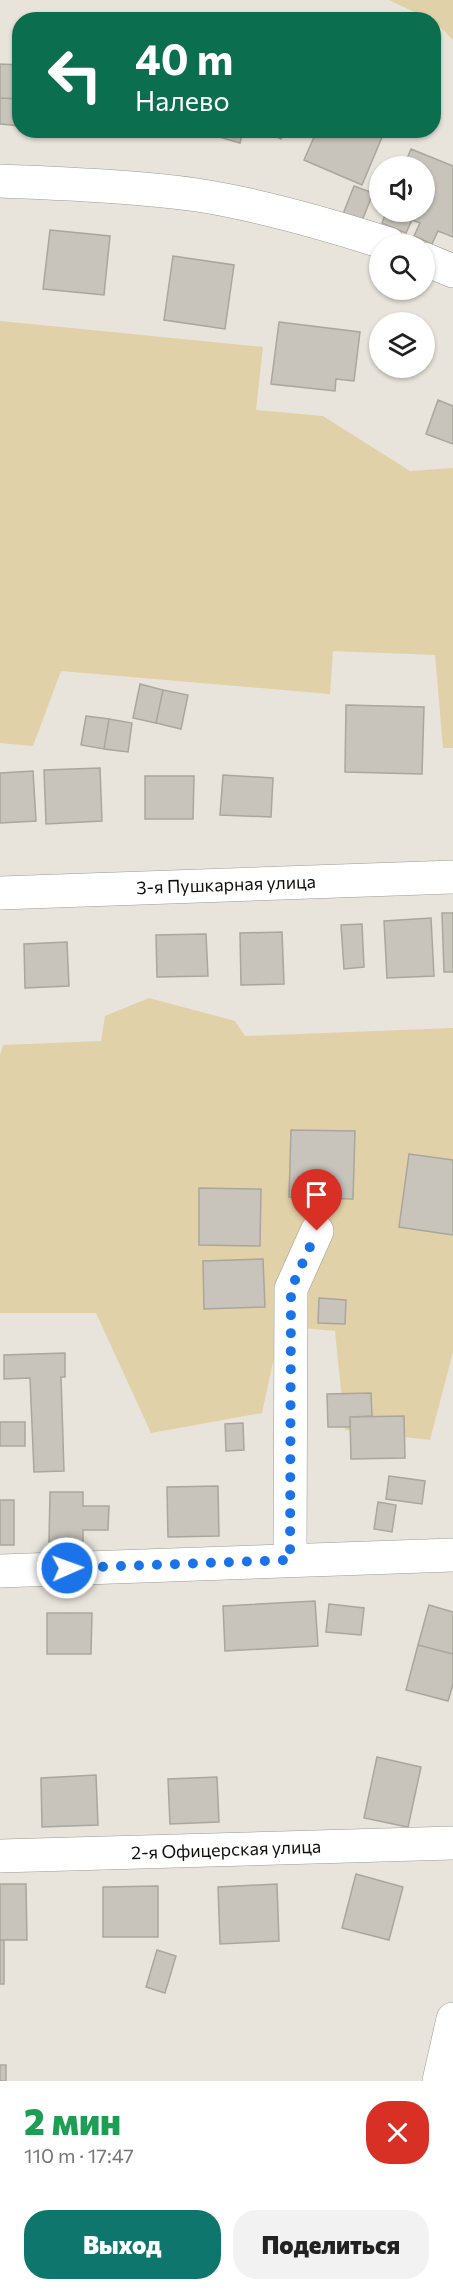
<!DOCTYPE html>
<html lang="ru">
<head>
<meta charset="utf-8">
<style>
  body { margin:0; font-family:Commissioner,sans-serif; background:#f2f2f2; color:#222; height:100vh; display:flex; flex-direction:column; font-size:22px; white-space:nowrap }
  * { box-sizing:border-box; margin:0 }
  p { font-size:20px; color:#767676 }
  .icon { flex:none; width:33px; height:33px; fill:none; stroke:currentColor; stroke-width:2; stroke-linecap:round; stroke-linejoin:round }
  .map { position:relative; height:2081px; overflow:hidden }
  .side { display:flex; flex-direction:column; background:#fff; flex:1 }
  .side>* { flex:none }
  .top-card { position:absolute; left:12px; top:12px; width:429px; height:126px; border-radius:24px; box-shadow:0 2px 4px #0004; background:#0b6e4f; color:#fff; overflow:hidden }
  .buttons { position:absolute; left:369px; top:156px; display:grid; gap:12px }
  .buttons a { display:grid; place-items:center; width:66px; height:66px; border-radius:50%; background:#fff; box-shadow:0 2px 4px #0004; font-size:30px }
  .pin { position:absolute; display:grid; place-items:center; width:51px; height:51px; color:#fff; margin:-62px -26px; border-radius:50% 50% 50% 0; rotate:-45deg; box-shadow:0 0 6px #0007 }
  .pin .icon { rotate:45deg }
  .me { position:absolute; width:66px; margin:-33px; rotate:88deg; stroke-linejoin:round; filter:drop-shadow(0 0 4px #0008) }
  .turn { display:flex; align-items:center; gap:21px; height:126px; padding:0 24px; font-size:27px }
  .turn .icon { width:78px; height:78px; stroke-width:2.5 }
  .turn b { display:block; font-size:42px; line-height:51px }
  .round { display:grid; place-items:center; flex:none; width:63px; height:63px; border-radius:24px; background:#f2f2f2 }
  .head { display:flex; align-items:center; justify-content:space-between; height:102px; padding:0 24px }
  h1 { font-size:36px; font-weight:800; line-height:45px; color:#1e9e55 }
  .primary-button { display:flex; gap:12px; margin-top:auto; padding:12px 24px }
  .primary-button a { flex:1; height:69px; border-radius:24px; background:#0f766e; color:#fff; font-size:24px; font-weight:800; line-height:69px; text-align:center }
  .primary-button a+a { background:#f2f2f2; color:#222 }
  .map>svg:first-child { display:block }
  .green { fill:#e1d1a8 }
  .building { fill:#c8c4bb; stroke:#a9a69d; stroke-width:1.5 }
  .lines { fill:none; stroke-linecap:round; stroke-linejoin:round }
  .minor-casing { stroke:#9d9a91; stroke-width:34 }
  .minor { stroke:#fff; stroke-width:33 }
  .route { stroke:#1a73e8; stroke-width:10; stroke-dasharray:0 18 }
  .labels { text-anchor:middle; stroke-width:5; stroke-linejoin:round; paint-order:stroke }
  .street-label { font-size:18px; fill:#110f0c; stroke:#fff }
</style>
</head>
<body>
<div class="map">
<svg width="453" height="2081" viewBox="0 0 453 2081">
  <rect width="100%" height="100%" fill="#e8e4db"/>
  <path class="green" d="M 389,0 L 453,0 L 453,40 L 434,20 L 429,19 Z
    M 0,321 L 263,347 L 256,410 L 323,416 L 410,471 L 453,468 L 453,748 L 443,748 L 435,655 L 333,651 L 330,694 L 61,671 L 33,746 L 0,743 Z
    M 149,998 L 235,1021 L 245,1036 L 453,1028 L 453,1352 L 430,1440 L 345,1430 L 335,1331 L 281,1326 L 262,1413 L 151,1433 L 96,1313 L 0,1313 L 0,1055 L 3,1045 L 101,1041 L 105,1016 Z"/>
  <path class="building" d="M 0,64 L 20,65 L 20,99 L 0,98 Z
    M 0,98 L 20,99 L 20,126 L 0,124 Z
    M 195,130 L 243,130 L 240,143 Z
    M 266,130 L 285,130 L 281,139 L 265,132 Z
    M 317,130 L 385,130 L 362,185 L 304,160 Z
    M 411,149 L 453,166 L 453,237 L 438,231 L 432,244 L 414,236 L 420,223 L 412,220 L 406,233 L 382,223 L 386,212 L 424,212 L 424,166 L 404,166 Z
    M 354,186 L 373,193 L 362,221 L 343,214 Z
    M 50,230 L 110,236 L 104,295 L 43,289 Z
    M 173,256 L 234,265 L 225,329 L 164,320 Z
    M 279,322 L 360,332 L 354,381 L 336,379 L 335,391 L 271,384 Z
    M 438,400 L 453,406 L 453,444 L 426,434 Z
    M 140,684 L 163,690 L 156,723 L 133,718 Z
    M 163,690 L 188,695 L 181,729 L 156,723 Z
    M 346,705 L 424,707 L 422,774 L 345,772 Z
    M 86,716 L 109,719 L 104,749 L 81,745 Z
    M 109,719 L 132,723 L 128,752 L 104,749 Z
    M 100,768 L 102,821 L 46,824 L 44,770 Z
    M 33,771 L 36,821 L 0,823 L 0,773 Z
    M 223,775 L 273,778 L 271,817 L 220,815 Z
    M 145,776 L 194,776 L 193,819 L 145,819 Z
    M 442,913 L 453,913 L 453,972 L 444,972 Z
    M 431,918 L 434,976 L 387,978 L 384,921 Z
    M 362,924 L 364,967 L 344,969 L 341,925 Z
    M 282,932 L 284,984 L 241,985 L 240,933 Z
    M 206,934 L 208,976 L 157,977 L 156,935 Z
    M 67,942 L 69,986 L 25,988 L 24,944 Z
    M 291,1130 L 355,1131 L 353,1199 L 289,1197 Z
    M 409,1154 L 453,1160 L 453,1235 L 399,1227 Z
    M 199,1188 L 261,1189 L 260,1246 L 199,1245 Z
    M 263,1259 L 265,1307 L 204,1309 L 203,1261 Z
    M 319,1298 L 346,1300 L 345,1324 L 318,1323 Z
    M 65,1353 L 65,1377 L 61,1377 L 64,1471 L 34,1472 L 30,1378 L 4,1379 L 4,1355 Z
    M 371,1393 L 372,1416 L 350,1417 L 350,1427 L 328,1427 L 327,1394 Z
    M 404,1416 L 405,1458 L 351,1459 L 350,1417 Z
    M 0,1422 L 25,1422 L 25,1446 L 0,1446 Z
    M 243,1423 L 244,1450 L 226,1451 L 225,1424 Z
    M 389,1476 L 425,1481 L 422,1504 L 386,1499 Z
    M 218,1486 L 219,1536 L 168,1537 L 167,1487 Z
    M 50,1492 L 83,1492 L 83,1506 L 109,1506 L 108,1530 L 83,1530 L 83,1542 L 49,1542 Z
    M 0,1500 L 14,1500 L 14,1545 L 0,1545 Z
    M 378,1502 L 396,1505 L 392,1532 L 374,1529 Z
    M 315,1601 L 318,1646 L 225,1651 L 223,1606 Z
    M 329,1604 L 364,1608 L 361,1635 L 326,1632 Z
    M 429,1605 L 453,1612 L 453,1654 L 418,1645 Z
    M 47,1613 L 92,1613 L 91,1654 L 47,1654 Z
    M 418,1645 L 453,1654 L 453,1684 L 448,1701 L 406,1690 Z
    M 377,1757 L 421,1767 L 408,1827 L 364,1818 Z
    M 96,1775 L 98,1825 L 42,1827 L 41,1778 Z
    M 217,1777 L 219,1822 L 170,1824 L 168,1779 Z
    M 356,1874 L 403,1887 L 389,1940 L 342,1928 Z
    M 0,1884 L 26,1884 L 27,1940 L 0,1940 Z
    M 277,1884 L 279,1941 L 220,1944 L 218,1887 Z
    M 158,1886 L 158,1937 L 103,1937 L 103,1887 Z
    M 0,1940 L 4,1940 L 4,1984 L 0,1984 Z
    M 157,1950 L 176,1956 L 165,1993 L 146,1987 Z
    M 0,2065 L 6,2065 L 6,2081 L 0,2081 Z"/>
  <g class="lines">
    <defs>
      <path id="minor" d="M 0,181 C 66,184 132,186 197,195 C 262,205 327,224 389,244
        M 424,259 L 453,271
        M 0,893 L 453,877
        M 290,1560 L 291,1289 L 317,1231
        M 0,1571 L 453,1555
        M 0,1856 L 453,1843
        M 439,2081 L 453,2019"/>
    </defs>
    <use href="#minor" class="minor-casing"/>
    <use href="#minor" class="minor"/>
  </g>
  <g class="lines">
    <path class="route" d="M 67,1568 L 290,1560 L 291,1289 L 317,1231"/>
  </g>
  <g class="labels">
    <g class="street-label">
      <text transform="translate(226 885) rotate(-2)" y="6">3-я Пушкарная улица</text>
      <text transform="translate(226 1850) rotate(-2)" y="6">2-я Офицерская улица</text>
    </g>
  </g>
</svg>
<div class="buttons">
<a><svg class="icon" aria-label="sound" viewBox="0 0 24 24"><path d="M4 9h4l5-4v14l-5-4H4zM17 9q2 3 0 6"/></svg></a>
<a><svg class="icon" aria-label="search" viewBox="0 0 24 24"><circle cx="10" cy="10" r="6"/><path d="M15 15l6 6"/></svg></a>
<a><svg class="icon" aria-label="layers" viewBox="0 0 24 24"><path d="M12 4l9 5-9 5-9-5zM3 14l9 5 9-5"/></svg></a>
</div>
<div class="pin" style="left:317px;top:1231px;background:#d93025"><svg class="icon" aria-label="arrive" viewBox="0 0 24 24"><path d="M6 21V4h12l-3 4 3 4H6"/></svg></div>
<svg class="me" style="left:67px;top:1568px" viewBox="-20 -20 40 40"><circle r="17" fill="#1a73e8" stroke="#fff" stroke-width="3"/><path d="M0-11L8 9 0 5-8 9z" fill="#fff"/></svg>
<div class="top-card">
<div class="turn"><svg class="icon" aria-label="left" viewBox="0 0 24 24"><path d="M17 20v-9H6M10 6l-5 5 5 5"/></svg><div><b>40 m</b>Налево</div></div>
</div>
</div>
<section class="side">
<div class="head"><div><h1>2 мин</h1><p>110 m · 17:47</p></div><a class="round" style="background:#d93025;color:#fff"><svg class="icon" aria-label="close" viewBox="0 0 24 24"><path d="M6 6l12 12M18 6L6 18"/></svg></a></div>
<div class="primary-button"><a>Выход</a><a>Поделиться</a></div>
</section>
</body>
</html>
